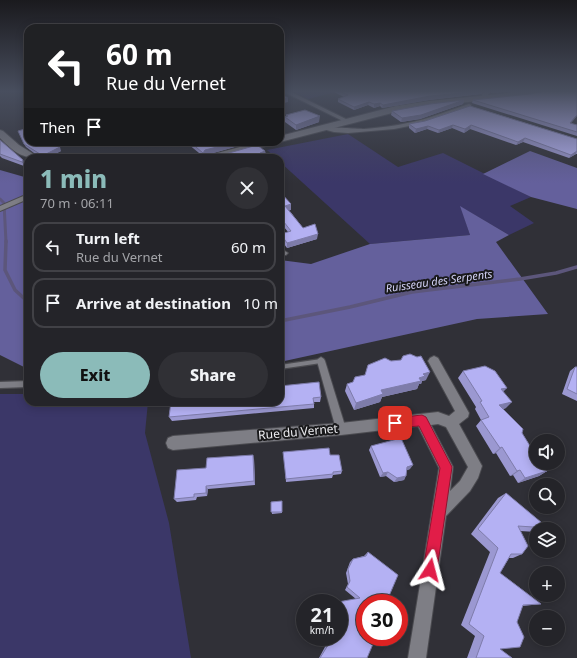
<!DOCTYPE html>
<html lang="en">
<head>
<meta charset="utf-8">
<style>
  body { margin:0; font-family:"Noto Sans",sans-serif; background:#303035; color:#f1f3f6; height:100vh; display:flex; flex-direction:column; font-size:15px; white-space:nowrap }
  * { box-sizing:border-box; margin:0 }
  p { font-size:13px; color:#a3a4a8 }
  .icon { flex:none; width:22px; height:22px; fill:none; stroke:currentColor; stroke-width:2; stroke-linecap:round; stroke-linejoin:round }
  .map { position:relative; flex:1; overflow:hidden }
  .panel { position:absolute; left:24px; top:154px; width:260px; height:252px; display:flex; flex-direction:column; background:#242429; border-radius:12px; box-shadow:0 2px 10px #0003,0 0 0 1px #414146 }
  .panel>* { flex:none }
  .hud { position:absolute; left:24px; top:24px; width:260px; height:122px; border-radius:12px; box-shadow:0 2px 10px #0003,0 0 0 1px #414146; background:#202124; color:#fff; overflow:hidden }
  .fabs { position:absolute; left:529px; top:434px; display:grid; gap:8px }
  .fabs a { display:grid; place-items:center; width:36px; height:36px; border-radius:50%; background:#242429; box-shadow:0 2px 10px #0003,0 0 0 1px #414146; font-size:20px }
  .speed { position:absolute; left:296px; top:594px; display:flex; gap:8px; font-size:20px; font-weight:700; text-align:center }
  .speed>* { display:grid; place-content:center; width:52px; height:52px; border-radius:50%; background:#242429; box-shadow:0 2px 10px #0003,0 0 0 1px #414146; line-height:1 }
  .speed small { font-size:10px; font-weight:400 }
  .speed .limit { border:6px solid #d22; background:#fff; color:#111 }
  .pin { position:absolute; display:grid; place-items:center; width:34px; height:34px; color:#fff; margin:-17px; border-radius:8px; box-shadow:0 2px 6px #0006 }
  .me { position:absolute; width:44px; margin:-22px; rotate:9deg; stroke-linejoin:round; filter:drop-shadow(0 0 3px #0008) }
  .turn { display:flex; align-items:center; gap:14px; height:84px; padding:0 16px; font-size:18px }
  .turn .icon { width:52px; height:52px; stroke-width:2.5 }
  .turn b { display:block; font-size:28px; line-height:34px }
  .then { display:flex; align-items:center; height:38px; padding:0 16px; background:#0003; gap:8px; font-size:15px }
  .round { display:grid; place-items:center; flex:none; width:42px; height:42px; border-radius:21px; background:#303035 }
  .summary { display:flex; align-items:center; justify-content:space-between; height:68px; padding:0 16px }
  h1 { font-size:24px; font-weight:800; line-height:30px; color:#8bbbb9 }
  .button { display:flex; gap:8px; margin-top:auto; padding:8px 16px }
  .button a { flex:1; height:46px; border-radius:24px; background:#8bbbb9; color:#111; font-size:16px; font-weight:800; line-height:46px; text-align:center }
  .button a+a { background:#303035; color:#f1f3f6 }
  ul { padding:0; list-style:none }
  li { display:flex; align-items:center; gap:12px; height:50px; margin:0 8px 6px; padding:0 8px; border:2px solid #414146; border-radius:12px }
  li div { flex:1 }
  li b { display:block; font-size:15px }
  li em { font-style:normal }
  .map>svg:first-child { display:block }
  .green { fill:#3b3768 }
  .forest { fill:#64609c }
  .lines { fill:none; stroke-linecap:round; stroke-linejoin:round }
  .stream-far1 { stroke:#5c567b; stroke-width:3 }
  .stream { stroke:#5c567b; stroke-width:3.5 }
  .service-casing { stroke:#4b4b50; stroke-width:2.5 }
  .pedestrian-casing { stroke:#4b4b50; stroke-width:2 }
  .minor-casing { stroke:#4b4b50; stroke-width:2 }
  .secondary-casing { stroke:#4b4b50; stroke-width:2 }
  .service { fill:#7e7e85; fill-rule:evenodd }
  .pedestrian { fill:#7e7e85; fill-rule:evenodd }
  .minor { fill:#7e7e85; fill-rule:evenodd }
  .secondary { fill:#7e7e85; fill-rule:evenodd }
  .wall { fill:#9b98d1 }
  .shaded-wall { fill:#7e7caa }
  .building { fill:#b4b1f3; stroke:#7e7caa }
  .route { fill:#e11d48; stroke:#92132f }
  .labels { text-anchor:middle; stroke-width:4; stroke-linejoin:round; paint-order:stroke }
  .water-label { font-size:11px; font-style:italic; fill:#d5d4f8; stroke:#19191b }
  .near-street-label { font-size:12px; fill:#ececf0; stroke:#19191b }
</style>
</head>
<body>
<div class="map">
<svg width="577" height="658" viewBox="0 0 577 658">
  <rect width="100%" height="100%" fill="#303037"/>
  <path class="green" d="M 296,91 L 339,91 L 308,99 L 294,92 Z
    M 348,134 L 398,167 L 443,153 L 531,197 L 510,206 L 534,223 L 509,235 L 461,207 L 470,235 L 370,244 L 280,162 L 280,158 L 276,158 L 267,150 Z
    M 0,394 L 28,394 L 28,402 L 148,402 L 145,433 L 169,523 L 191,658 L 0,658 Z"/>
  <path class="forest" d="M 530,151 L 577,168 L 577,209 L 531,197 L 483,174 Z
    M 0,170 L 28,178 L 28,369 L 0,355 Z
    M 460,206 L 509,235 L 496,242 L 548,314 L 477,319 L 280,362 L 280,260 L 311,264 L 370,244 L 470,235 Z"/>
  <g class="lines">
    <path class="stream-far1" d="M 0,199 L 4,203 L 6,242"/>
    <path class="stream" d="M 6,241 L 5,270 L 15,290 L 28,302
      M 280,321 L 350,307 L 412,292 L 520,279 L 556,273 L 577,267"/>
    <defs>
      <path id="service" d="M 321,359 L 323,359 L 324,361 L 323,363 L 321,363 L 280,369 L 280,365 Z
        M 28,381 L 28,387 L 0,388 L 0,382 Z"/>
      <path id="pedestrian" d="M 321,357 L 324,359 L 325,361 L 346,429 L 344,432 L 341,434 L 338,432 L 336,429 L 317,361 L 318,359 Z"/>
      <path id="minor" d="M 282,91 L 289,91 L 350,121 L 345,122 Z
        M 485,91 L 491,91 L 488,94 L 489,98 L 486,100 L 483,98 L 482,94 Z
        M 469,104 L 471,105 L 471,107 L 424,123 L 394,129 L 348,133 L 334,132 L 319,128 C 322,126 356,129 364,129 C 387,127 409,124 431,117 C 444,113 456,108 469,104 Z
        M 28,194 L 28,199 L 0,211 L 0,206 Z
        M 280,248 L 288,253 L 286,255 L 280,255 Z
        M 434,356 L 438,358 L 469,413 L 468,417 L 459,424 L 482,466 L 478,478 L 470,491 L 446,516 L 426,658 L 408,658 L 439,468 L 418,426 L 341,435 L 173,450 L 168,448 L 166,443 L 168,438 L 173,436 L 341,423 L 438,412 L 449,416 L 455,411 L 428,361 L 430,358 ZM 438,424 L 446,427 L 468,467 L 460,481 L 450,491 L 453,467 L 431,425 Z"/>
      <path id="secondary" d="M 529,91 L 548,91 L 544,93 L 528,96 L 429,106 L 396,112 L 280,142 L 280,136 L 396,106 L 429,101 Z
        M 0,130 L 3,131 L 19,145 L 40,158 C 21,158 14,152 0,138 Z
        M 259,142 L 275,142 L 273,144 L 222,158 L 205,158 L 206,156 Z"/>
    </defs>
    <use href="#service" class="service-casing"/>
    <use href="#pedestrian" class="pedestrian-casing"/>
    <use href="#minor" class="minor-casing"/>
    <use href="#secondary" class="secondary-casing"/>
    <use href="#service" class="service"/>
    <use href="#pedestrian" class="pedestrian"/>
    <use href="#minor" class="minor"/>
    <use href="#secondary" class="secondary"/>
  </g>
  <path class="wall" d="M 332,91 L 484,91 L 481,94 L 429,100 L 382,108 L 380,106 L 374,108 L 368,105 L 354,110 L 338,102 L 338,99 L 344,97 Z
    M 530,94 L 571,124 L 577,125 L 577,136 L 472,103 L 473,100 Z
    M 464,100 L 463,104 L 420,119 L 401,122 L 391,115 L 392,111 Z
    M 470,106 L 577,139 L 577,154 L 576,154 L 569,158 L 523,142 L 516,145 L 470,129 L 464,133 L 452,128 L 438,133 L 427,129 L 415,133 L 409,128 L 409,124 L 425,121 Z
    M 286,115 L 319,122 L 296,130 L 285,122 L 285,117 L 286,116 Z
    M 0,140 L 25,165 L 24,166 L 2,158 L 0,156 Z
    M 28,142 L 61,151 L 47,158 L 38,156 L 26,147 L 24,144 Z
    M 187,142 L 249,142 L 249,143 L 206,155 L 204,157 L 188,144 Z
    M 265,151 L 266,156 L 265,156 L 265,158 L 207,158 L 206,155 L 222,155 Z
    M 280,192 L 291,204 L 291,210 L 289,210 L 303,228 L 317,239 L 287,248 L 281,240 L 281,234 L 288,232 L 280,222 Z
    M 575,367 L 577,367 L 577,401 L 562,394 L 570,371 Z
    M 463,371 L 503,391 L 506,408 L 503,409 L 522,433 L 530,446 L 547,471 L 539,476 L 518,483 L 513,475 L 510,476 L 496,453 L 493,454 L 476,426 L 481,420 L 475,409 L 476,407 L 458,378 Z
    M 365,375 L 426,380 L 422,381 L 421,384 L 419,384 L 417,389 L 382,397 L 380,402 L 354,410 L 345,391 L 347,384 L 353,382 Z
    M 321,397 L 320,402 L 314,402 L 314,408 L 172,421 L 169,417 L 171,402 Z
    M 371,446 L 410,469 L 407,470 L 404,480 L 394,482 L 386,476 L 380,477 L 369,450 Z
    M 330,455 L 342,471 L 341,474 L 333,475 L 332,478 L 286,482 L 284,456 Z
    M 254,459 L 255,485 L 208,489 L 207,496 L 197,497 L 196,500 L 177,502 L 174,499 L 206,468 Z
    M 506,493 L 548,528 L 545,529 L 536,529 L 536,532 L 520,531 L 522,554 L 513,558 L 509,558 L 500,573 L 541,604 L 522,606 L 500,649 L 512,658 L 467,658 L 475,636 L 461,625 L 490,552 L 471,534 L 498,498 Z
    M 282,501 L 282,513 L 272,514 L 271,502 Z
    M 368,552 L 365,603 L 367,658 L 319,658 L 326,645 L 326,640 L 327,637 L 339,637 L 339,603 L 337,603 L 338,602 L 356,599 L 345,590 L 348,584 L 346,573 L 350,562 L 353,559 L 364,556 Z"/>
  <path class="shaded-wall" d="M 484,91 L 481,94 L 429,100 L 382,108 L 383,105 L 430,96 Z
    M 492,91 L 516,91 L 491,93 Z
    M 288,98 L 288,102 L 280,104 L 280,100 Z
    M 464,100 L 463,104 L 420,119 L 401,122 L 402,118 Z
    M 369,102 L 368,105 L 354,110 L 354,107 Z
    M 380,103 L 380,106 L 374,108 L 374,104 Z
    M 577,115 L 577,116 L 568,127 L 570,123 Z
    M 320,116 L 319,122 L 296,130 L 296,125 Z
    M 453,125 L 452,128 L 438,133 L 439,130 Z
    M 471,125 L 470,129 L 464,133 L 465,129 Z
    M 428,126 L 427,129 L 415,133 L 416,129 Z
    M 525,138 L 523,142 L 516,145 L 518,142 Z
    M 237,142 L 249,142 L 249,143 L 206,155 L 204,157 L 203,153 L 205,150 Z
    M 60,147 L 61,151 L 47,158 L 38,158 Z
    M 265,151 L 266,156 L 261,158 L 260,153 Z
    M 577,151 L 576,154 L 569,158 L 571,155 Z
    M 23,160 L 25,165 L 24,166 L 22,162 Z
    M 291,204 L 291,210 L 285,211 L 285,206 Z
    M 318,234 L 317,239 L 287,248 L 287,243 Z
    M 430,372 L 426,380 L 422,381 L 421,384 L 419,384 L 417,389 L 382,397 L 380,402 L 354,410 L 356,403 L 381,390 L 419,378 L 423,374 Z
    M 507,388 L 501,394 L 501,389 Z
    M 512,402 L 506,408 L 493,412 L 499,405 Z
    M 502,447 L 496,453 L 493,454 L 500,448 Z
    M 253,455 L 254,459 L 255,485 L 254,481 Z
    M 413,465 L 410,469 L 404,471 L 407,467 Z
    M 520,470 L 513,475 L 510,476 L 517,471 Z
    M 547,471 L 539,476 L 518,483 L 525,478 Z
    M 388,472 L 386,476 L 380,477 L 383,473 Z
    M 406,476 L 404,480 L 394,482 L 397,478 Z
    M 206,486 L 208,489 L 207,496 L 206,493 Z"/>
  <path class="building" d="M 339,91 L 482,91 L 430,96 L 383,105 L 380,103 L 374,104 L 369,102 L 354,107 L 338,99 L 348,95 Z
    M 546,91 L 577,91 L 577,115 L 570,123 L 577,125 L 577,132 L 473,100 L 530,94 Z
    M 280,93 L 288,98 L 280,100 Z
    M 464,100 L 421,115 L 402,118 L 392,111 L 430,104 Z
    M 470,106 L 577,139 L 577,151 L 571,155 L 525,138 L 518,142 L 471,125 L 465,129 L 453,125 L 439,130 L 428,126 L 416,129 L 409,124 L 425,121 Z
    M 305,110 L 320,116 L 296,125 L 285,117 L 288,116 L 286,115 Z
    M 28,128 L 28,142 L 45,142 L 60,147 L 38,158 L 30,158 L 29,155 L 38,156 L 40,154 L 24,144 L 18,131 Z
    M 0,140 L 23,160 L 22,162 L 0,154 Z
    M 190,142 L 237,142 L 205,150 L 203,153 Z
    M 257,145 L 265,151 L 260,153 L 265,157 L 262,158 L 233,158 L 232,156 L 226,158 L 210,158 L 206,155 L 222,155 Z
    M 280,192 L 291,204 L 285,206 L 303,228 L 315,224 L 318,234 L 287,243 L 281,234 L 291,231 L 280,217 Z
    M 410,354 L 417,357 L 421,356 L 430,372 L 423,374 L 425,376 L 419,378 L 421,381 L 381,390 L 383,394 L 356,403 L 347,384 L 353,382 L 355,377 L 365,375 L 368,365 L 385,358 L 391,361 L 401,360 L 403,356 Z
    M 485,366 L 495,371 L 507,388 L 501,389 L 512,402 L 499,405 L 523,429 L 522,433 L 530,446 L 535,448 L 536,449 L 536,463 L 544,463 L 544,466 L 547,471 L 525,478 L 520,470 L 517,471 L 502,447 L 500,448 L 481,420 L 489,417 L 480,402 L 482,401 L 463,371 Z
    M 575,367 L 577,367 L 577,394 L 567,389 Z
    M 319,382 L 321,397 L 313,398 L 314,404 L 169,417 L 171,402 L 280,402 L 280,386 Z
    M 401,438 L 413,465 L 407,467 L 406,476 L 397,478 L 388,472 L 383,473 L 371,446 Z
    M 329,448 L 330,455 L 339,455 L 342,471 L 333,472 L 333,474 L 286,479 L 283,452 Z
    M 253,455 L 254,481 L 206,486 L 206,493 L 194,494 L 194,497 L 174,499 L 177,470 L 206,468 L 207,458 Z
    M 506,493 L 548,528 L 518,526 L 528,546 L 522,554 L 511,554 L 500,573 L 541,604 L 523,605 L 517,622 L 524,637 L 520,647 L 500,649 L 512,658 L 476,658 L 484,636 L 469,624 L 498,548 L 478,529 Z
    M 282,501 L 282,512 L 271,512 L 271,502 Z
    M 368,552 L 398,575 L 386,603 L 365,603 L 365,637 L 376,637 L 367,658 L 320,658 L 328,645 L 327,640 L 329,637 L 339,637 L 339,603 L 338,603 L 338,602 L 360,598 L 347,587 L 350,581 L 348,569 L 353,559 L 366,556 Z"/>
  <linearGradient id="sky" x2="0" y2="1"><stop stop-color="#1a1a1e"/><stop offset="0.5" stop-color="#484e5e"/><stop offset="1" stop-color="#484e5e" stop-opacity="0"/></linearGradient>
  <rect width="577" height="183" fill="url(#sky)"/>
  <path class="route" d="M 422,415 L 426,417 L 452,467 L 437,570 L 435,575 L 430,577 L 425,575 L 423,570 L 440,468 L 419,426 L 395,428 L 391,427 L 390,423 L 391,420 L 395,418 Z"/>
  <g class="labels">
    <g class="water-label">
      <text transform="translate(439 281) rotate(-8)" y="4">Ruisseau des Serpents</text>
    </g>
    <g class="near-street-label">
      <text transform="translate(298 432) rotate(-5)" y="4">Rue du Vernet</text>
    </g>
  </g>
</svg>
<div class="fabs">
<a><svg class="icon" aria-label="sound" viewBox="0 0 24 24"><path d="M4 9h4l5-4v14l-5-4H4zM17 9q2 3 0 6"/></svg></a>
<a><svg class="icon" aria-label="search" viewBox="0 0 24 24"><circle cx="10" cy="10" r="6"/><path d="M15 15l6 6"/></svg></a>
<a><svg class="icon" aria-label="layers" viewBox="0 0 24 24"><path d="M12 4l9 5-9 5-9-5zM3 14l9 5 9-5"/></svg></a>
<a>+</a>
<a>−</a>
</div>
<div class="speed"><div>21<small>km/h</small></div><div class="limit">30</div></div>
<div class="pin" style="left:395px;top:423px;background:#d93025"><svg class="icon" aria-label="arrive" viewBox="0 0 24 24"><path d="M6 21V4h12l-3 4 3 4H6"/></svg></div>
<svg class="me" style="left:430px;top:570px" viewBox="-20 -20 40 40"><path d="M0-17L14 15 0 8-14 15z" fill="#e11d48" stroke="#fff" stroke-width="4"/></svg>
<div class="hud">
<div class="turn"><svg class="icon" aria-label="left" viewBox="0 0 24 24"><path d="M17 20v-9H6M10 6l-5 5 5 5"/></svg><div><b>60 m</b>Rue du Vernet</div></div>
<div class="then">Then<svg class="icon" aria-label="arrive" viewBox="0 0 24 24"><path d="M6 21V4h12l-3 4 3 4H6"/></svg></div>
</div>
<section class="panel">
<div class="summary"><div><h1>1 min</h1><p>70 m · 06:11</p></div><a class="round"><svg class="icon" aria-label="close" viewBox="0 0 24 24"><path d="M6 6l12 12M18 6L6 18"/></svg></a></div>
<ul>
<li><svg class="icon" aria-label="left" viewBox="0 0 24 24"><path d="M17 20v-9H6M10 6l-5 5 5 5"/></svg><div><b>Turn left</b><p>Rue du Vernet</p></div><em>60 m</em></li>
<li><svg class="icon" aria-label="arrive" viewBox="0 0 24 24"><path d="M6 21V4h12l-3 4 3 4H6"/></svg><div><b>Arrive at destination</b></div><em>10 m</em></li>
</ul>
<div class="button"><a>Exit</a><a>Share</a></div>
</section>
</div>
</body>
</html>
